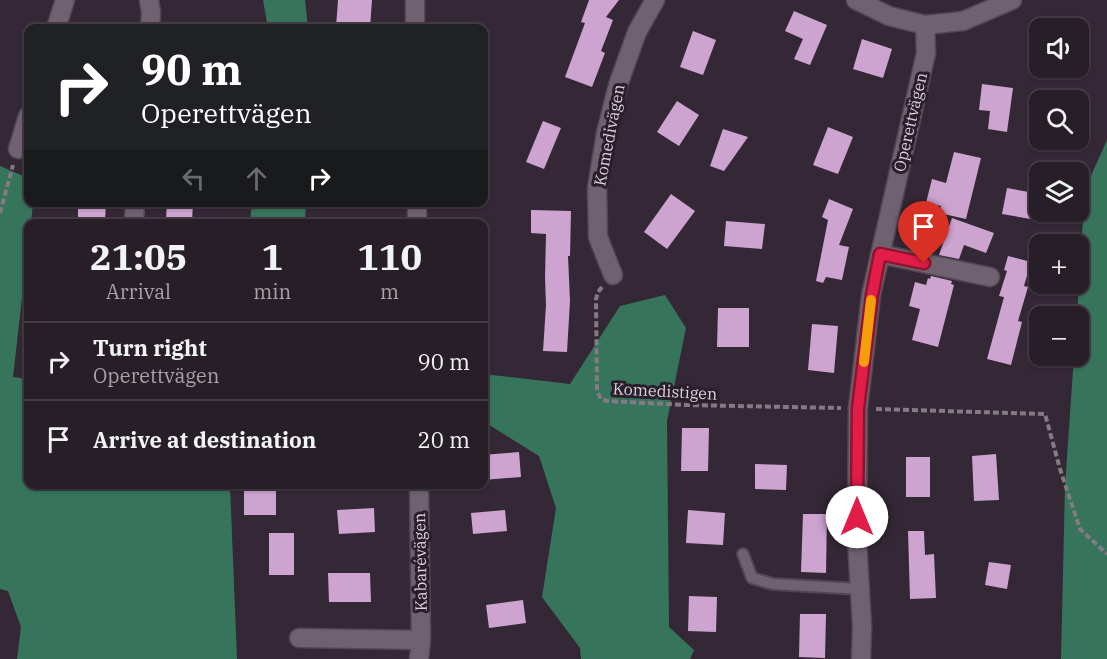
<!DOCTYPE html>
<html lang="en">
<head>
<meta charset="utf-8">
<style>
  body { margin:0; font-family:"IBM Plex Serif",serif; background:#302730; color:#f1f3f6; height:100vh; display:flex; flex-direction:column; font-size:22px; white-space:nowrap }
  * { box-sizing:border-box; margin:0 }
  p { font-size:20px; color:#a5a2a8 }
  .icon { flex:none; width:33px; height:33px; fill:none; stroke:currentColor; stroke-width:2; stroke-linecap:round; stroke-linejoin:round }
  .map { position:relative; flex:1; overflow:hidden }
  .side { position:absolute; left:24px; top:219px; width:464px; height:270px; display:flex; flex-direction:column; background:#281e28; border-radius:12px; box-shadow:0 2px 4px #0004,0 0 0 2px #443c45 }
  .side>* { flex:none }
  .guide { position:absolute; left:24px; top:24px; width:464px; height:183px; border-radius:12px; box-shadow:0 2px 4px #0004,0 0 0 2px #443c45; background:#202124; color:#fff; overflow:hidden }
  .buttons { position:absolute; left:1029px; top:18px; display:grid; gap:12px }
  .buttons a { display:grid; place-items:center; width:60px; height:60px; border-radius:12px; background:#281e28; box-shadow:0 2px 4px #0004,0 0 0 2px #443c45; font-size:30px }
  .pin { position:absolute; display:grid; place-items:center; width:51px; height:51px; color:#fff; margin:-62px -26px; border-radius:50% 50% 50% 0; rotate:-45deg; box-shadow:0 0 6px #0007 }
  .pin .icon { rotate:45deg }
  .me { position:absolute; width:66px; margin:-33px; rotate:0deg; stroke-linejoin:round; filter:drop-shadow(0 0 4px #0008) }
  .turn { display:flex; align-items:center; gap:21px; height:126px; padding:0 18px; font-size:27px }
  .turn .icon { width:78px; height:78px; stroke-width:2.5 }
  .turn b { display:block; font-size:42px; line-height:51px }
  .lanes { display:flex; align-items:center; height:57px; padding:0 18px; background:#0003; justify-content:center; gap:30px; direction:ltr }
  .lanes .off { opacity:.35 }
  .eta { display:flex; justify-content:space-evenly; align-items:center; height:102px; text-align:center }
  .eta b { font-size:36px; font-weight:700; line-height:42px }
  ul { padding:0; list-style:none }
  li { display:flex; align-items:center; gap:18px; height:78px; padding:0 18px; border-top:2px solid #443c45 }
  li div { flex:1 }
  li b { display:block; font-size:22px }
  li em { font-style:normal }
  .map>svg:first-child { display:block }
  .forest { fill:#36755b }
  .building { fill:#cda3d0 }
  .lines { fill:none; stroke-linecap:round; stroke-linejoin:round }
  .service-casing { stroke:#514652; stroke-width:14 }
  .minor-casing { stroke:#514652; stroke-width:21 }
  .path { stroke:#847a85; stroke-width:4; stroke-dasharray:6 3; stroke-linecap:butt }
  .service { stroke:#706171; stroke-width:10 }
  .minor { stroke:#706171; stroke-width:18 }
  .route-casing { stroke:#92132f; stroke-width:15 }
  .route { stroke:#e11d48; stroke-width:10 }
  .slow { stroke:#f59e0b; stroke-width:10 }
  .labels { text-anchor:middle; stroke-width:6; stroke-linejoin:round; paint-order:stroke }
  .street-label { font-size:16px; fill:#dad2db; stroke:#2b1e2c }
</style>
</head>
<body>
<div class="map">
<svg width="1107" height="659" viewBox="0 0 1107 659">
  <rect width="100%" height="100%" fill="#352836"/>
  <path class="forest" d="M 263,0 L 305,0 L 308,28 L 268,28 Z
    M 1107,140 L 1107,659 L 1061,659 L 1065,486 L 1074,356 L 1078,356 L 1078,316 L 1077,316 L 1085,189 Z
    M 0,166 L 28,178 L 28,202 L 33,203 L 31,223 L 28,224 L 28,245 L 13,377 L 28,379 L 28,484 L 230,485 L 237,659 L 17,659 L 21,627 L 8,591 L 0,589 Z
    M 252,203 L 306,203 L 305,223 L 250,223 Z
    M 665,295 L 686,328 L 667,421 L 669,627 L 694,650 L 690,659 L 581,659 L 580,648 L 542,597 L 556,508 L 539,456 L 483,421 L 483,374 L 570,384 L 620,306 Z"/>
  <path class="building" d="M 338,0 L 372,0 L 370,28 L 336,27 Z
    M 589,0 L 619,0 L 606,17 L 613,20 L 601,51 L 605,53 L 592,87 L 565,77 L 585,23 L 581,22 Z
    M 794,11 L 827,25 L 810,65 L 794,59 L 803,39 L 785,31 Z
    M 693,31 L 716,40 L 703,75 L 680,67 Z
    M 862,39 L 892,49 L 883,78 L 853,69 Z
    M 982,84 L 1013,88 L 1007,132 L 988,129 L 990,111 L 979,110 Z
    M 677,101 L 699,115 L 679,146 L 657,132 Z
    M 543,121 L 561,128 L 544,169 L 526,162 Z
    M 828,127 L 853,137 L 838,174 L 813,165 Z
    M 723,129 L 748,137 L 724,171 L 710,166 Z
    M 954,152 L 981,158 L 966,219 L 939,213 L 941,206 L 926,203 L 932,179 L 946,183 Z
    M 1007,188 L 1040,194 L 1036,220 L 1002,214 Z
    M 671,194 L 695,211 L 667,249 L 644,232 Z
    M 829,199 L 853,209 L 839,245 L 849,247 L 842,280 L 826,277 L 823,283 L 816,281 L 828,220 L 822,217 Z
    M 78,202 L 106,202 L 105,221 L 78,220 Z
    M 167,202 L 193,202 L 192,222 L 166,220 Z
    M 531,210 L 571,211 L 570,256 L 568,256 L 570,301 L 567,352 L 543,351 L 546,305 L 545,278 L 546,234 L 531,233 Z
    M 952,218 L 994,233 L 986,253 L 964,245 L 959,259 L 939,255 Z
    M 726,221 L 765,224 L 762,249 L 724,246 Z
    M 1008,256 L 1031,262 L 1024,286 L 1028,287 L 1018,321 L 1022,322 L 1011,365 L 987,359 L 1004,297 L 999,296 L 1007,271 L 1004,270 Z
    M 931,276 L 952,281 L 951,284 L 954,285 L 938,347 L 912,340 L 920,309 L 909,306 L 915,282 L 926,285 L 928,278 L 930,279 Z
    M 718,308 L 749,308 L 749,347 L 717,347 Z
    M 812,324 L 838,326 L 834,373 L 808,370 Z
    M 682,428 L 709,428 L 708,471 L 681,471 Z
    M 519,452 L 521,477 L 483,480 L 483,455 Z
    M 996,454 L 999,500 L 974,501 L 972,456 Z
    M 906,457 L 930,457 L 930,497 L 906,497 Z
    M 755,464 L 787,465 L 786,490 L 755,489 Z
    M 244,484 L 276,484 L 276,515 L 244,515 Z
    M 374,508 L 375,532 L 339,534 L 337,510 Z
    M 505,510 L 507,531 L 473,534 L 471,513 Z
    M 688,510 L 725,513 L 723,545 L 686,543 Z
    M 803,514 L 827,514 L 826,573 L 801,572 Z
    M 908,531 L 924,531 L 925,555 L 934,554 L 936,598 L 910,599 Z
    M 269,533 L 294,533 L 294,575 L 269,575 Z
    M 989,562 L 1011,565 L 1007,589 L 985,585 Z
    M 328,573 L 370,573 L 371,602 L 329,602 Z
    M 689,596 L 717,597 L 716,632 L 688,631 Z
    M 523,600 L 526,623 L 489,628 L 486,605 Z
    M 800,614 L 826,614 L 825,658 L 799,657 Z"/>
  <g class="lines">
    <defs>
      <path id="service" d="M 743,554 L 752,578 L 773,584 L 860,589"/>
      <path id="minor" d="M 149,0 L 151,12 L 150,28
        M 415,0 L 415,28
        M 856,0 L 889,16 L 925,25 L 963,21 L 1012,0
        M 56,28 L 65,0
        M 18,149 L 28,116
        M 417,202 L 417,224
        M 134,224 L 135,202
        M 880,254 L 990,277
        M 613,275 L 598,237 L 597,188 L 606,133 L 618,85 L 637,32 L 655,0
        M 299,638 L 421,640
        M 419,659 L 421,640 L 419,484
        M 861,659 L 862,626 L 857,540 L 858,408 L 871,295 L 926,53 L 925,25"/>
    </defs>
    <use href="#service" class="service-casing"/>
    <use href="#minor" class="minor-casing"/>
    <path class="path" d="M 0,213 L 13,165
      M 602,287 L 598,292 L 596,299 L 597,391 L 601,399 L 607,401 L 685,405 L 841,408
      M 876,409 L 1045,414 L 1060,469 L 1080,529 L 1107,554"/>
    <use href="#service" class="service"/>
    <use href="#minor" class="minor"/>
  </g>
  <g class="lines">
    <defs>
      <path id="route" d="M 857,517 L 858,408 L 872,295 L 880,254 L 924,263"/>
    </defs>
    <use href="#route" class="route-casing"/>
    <use href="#route" class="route"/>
    <path class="slow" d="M 864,362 L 871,300"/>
  </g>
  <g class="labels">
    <g class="street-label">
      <text transform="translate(910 122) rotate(-77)" y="6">Operettvägen</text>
      <text transform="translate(609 135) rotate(-79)" y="6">Komedivägen</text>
      <text transform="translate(665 391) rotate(3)" y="6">Komedistigen</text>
      <text transform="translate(420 562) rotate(-91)" y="6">Kabarévägen</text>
    </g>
  </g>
</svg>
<div class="buttons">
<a><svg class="icon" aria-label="sound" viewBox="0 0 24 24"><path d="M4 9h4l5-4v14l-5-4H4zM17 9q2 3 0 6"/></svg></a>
<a><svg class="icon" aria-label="search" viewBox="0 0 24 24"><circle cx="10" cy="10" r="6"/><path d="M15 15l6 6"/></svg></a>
<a><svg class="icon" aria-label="layers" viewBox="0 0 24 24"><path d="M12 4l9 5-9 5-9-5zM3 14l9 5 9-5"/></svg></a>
<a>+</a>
<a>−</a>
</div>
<div class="pin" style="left:924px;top:263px;background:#d93025"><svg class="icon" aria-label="arrive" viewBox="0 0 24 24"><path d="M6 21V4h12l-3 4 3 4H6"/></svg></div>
<svg class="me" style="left:857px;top:517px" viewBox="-20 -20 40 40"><circle r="19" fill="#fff"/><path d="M0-13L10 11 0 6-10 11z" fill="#e11d48"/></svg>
<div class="guide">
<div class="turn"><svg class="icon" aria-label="right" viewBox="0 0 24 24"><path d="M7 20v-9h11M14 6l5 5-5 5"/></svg><div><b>90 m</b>Operettvägen</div></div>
<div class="lanes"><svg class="icon off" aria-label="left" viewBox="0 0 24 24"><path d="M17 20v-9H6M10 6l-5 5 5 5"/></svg><svg class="icon off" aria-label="ahead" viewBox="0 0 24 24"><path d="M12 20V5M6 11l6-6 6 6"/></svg><svg class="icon" aria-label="right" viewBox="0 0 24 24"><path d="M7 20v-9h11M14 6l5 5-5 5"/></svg></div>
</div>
<section class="side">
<div class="eta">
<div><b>21:05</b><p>Arrival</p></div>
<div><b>1</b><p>min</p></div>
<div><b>110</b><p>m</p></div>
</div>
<ul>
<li><svg class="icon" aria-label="right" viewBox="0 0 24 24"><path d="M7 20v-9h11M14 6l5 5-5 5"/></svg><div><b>Turn right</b><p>Operettvägen</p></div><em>90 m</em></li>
<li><svg class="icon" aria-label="arrive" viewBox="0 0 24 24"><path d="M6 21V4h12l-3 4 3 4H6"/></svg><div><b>Arrive at destination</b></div><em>20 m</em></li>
</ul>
</section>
</div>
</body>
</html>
